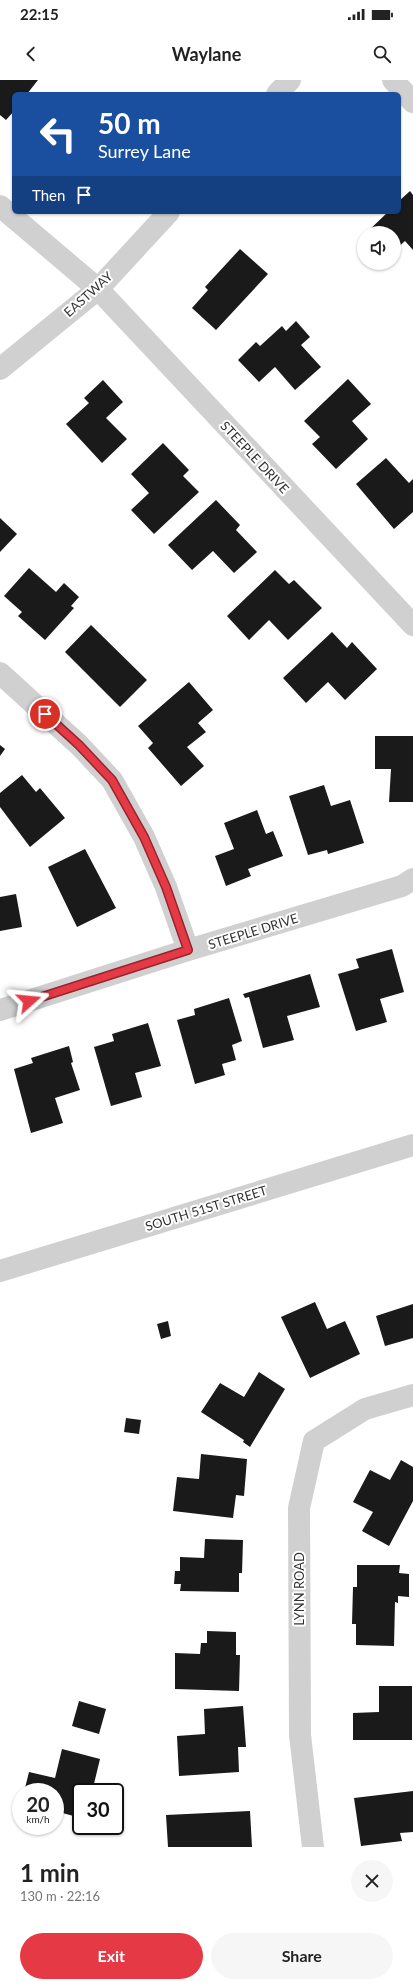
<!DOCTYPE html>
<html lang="en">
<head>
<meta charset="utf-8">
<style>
  body { margin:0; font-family:Lato,sans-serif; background:#f6f6f6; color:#222; height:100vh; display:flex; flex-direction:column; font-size:15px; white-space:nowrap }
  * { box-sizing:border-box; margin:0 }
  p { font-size:13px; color:#767676 }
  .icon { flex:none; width:22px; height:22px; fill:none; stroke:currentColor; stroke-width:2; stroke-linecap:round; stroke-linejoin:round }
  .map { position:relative; height:1767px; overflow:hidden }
  .details { display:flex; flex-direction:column; background:#fff; flex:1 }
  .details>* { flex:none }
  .banner { position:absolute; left:12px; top:12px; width:389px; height:122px; border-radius:6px; box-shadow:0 1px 3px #0004; background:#1a4fa0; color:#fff; overflow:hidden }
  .tools { position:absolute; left:357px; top:146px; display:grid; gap:8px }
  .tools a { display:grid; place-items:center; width:44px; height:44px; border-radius:50%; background:#fff; box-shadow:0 1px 3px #0004; font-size:20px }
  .speed { position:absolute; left:12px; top:1703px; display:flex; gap:8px; font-size:20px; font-weight:700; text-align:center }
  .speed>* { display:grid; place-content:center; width:52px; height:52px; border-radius:50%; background:#fff; box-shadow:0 1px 3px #0004; line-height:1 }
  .speed small { font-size:10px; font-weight:400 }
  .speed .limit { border:2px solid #111; border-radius:6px; background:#fff; color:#111 }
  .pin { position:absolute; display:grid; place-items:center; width:34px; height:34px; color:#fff; margin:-17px; border:2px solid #fff; border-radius:50%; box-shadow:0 1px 4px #0007 }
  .me { position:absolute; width:44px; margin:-22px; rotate:72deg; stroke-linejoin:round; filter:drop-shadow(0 0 3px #0008) }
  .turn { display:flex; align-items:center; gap:14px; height:84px; padding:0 20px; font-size:18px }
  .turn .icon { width:52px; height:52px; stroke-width:2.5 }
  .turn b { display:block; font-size:28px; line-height:34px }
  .then { display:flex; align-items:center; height:38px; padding:0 20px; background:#0003; gap:8px; font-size:15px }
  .round { display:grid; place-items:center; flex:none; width:42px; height:42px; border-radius:21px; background:#f6f6f6 }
  .headline { display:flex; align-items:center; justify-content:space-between; height:68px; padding:0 20px }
  h1 { font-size:24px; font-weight:700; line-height:30px }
  .button { display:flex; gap:8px; margin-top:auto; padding:8px 20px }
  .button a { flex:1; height:46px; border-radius:24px; background:#e63946; color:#fff; font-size:16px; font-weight:700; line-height:46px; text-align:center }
  .button a+a { background:#f6f6f6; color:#222 }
  .status { display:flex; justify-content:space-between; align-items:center; height:28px; padding:0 20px; background:#fff; direction:ltr }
  .status svg { height:11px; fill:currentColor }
  header { display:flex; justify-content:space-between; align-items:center; height:52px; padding:0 20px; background:#fff; font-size:18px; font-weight:700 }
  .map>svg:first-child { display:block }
  .building { fill:#1a1a1a }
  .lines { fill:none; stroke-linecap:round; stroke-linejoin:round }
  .minor { stroke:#d0d0d0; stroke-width:22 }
  .tertiary { stroke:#d0d0d0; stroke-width:22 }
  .route-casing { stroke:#96252e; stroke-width:10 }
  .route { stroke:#e63946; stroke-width:7 }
  .labels { text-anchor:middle; stroke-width:4; stroke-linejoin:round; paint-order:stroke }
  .street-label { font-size:13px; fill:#333; stroke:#fff }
</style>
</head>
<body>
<div class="status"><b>22:15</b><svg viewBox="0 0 49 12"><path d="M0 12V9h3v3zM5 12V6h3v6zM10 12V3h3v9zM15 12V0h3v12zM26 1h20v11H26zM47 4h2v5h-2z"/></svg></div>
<header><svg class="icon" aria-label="back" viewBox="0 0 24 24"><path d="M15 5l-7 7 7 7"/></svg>Waylane<svg class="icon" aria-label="search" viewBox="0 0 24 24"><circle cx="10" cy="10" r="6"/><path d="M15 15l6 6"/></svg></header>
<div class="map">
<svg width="413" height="1767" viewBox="0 0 413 1767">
  <rect width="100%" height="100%" fill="#fff"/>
  <path class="building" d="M 0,0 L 38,0 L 27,14 L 14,14 L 14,31 L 6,40 L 0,35 Z
    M 410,111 L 413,115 L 413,170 L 405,161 L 394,171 L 394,153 L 366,153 L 388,132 L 399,132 L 399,121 Z
    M 240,169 L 268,194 L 216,250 L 192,228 L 208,210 L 205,207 Z
    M 296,241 L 310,257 L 301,265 L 321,287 L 295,310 L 275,287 L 259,302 L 238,280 L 256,262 L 260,266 L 282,246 L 286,251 Z
    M 348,299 L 371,324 L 352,341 L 368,359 L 336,389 L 312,364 L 320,357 L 304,341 Z
    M 103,300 L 123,322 L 106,338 L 127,359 L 102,383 L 66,344 L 89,323 L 84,318 Z
    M 163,363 L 189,390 L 183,396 L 199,412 L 154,454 L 131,430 L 149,413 L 131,394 Z
    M 386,378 L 409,403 L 413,399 L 413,432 L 394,449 L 356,404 Z
    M 216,420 L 240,445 L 236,450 L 257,472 L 234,493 L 213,471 L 192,490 L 168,465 Z
    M 0,438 L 17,454 L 0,472 Z
    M 29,488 L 56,512 L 64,503 L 79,517 L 71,526 L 74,528 L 45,560 L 18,536 L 22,532 L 4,516 Z
    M 275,490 L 289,504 L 294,500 L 322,528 L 288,560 L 269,540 L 249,560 L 227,536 Z
    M 91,545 L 147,600 L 120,627 L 65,572 Z
    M 332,552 L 347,568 L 352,562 L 377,589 L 345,620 L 328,602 L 306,623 L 283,598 Z
    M 189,602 L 213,630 L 198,643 L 206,652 L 187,667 L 204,686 L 181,706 L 148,668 L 153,663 L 138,646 Z
    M 375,656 L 413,656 L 413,722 L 389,722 L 391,689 L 375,689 Z
    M 0,665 L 5,669 L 0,676 Z
    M 22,695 L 36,712 L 40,708 L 65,738 L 30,767 L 0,727 L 0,713 Z
    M 324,705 L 331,726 L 350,720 L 364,763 L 328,774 L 327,770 L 308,775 L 289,716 Z
    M 257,730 L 266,754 L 273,751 L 283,776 L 248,789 L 251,796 L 226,806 L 215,776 L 234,769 L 224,743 Z
    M 85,769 L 116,828 L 77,847 L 48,787 Z
    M 16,814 L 22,847 L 0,851 L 0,817 Z
    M 392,869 L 404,912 L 380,919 L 387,942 L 356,951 L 338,894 L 359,888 L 356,879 Z
    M 310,894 L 320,927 L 287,936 L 294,960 L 263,968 L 249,917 L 245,918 L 243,914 Z
    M 229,918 L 242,961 L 232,965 L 236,980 L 222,984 L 225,995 L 195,1004 L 177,940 L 195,935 L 194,929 Z
    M 148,943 L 161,986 L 135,993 L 142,1017 L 111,1026 L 94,967 L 114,961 L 112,954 Z
    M 69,966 L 73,982 L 71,983 L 80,1010 L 55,1018 L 63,1043 L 31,1053 L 14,989 L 33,983 L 31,978 Z
    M 315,1222 L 327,1249 L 345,1241 L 360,1274 L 310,1298 L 281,1237 Z
    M 413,1224 L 413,1258 L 385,1266 L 376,1236 Z
    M 168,1241 L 171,1256 L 161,1259 L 157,1244 Z
    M 259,1292 L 285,1309 L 250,1367 L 243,1362 L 244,1360 L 201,1332 L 220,1303 L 244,1317 Z
    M 126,1338 L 141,1340 L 139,1354 L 124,1352 Z
    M 201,1374 L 247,1379 L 244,1416 L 236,1415 L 233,1438 L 173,1431 L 177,1397 L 199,1399 Z
    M 401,1380 L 413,1387 L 413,1421 L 389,1466 L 362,1451 L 373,1432 L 353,1422 L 370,1390 L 390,1400 Z
    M 205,1459 L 243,1460 L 242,1493 L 239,1493 L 239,1512 L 180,1511 L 181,1504 L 174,1504 L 175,1491 L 180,1491 L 180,1477 L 204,1478 Z
    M 357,1485 L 400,1485 L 399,1493 L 409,1494 L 409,1517 L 398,1516 L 398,1523 L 395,1522 L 394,1566 L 356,1565 L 356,1544 L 352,1544 L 353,1507 L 357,1507 Z
    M 207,1551 L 236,1552 L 236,1575 L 240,1575 L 239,1611 L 175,1609 L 175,1573 L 200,1574 L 201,1563 L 207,1563 Z
    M 379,1606 L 412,1606 L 412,1660 L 353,1660 L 353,1633 L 379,1632 Z
    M 79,1621 L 106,1629 L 99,1654 L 72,1646 Z
    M 243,1626 L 246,1667 L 238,1667 L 239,1692 L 179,1696 L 177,1656 L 205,1654 L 204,1629 Z
    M 62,1669 L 100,1679 L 92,1712 L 81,1712 L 81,1738 L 55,1731 L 55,1712 L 24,1712 L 29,1692 L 55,1698 Z
    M 413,1711 L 413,1752 L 400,1753 L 402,1761 L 361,1766 L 354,1718 Z
    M 250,1731 L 252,1767 L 168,1767 L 166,1735 Z"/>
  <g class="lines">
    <path class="minor" d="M 393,0 L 413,22
      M 277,14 L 290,0
      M 0,126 L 98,209 L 413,545
      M 0,289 L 98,209 L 169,132
      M 0,593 L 79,665 L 112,700 L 144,757 L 166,807 L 188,870
      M 0,930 L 188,870 L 402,806 L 413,799
      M 313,1767 L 300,1655 L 299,1428 L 314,1361 L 365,1329 L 413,1315"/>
    <path class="tertiary" d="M 0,1191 L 413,1065"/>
  </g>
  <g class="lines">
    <defs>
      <path id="route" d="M 29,921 L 188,870 L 166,807 L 144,757 L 112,700 L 79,665 L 45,634"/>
    </defs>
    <use href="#route" class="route-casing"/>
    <use href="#route" class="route"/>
  </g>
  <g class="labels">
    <g class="street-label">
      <text transform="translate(88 214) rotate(-42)" y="5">EASTWAY</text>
      <text transform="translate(255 377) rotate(47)" y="5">STEEPLE DRIVE</text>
      <text transform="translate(253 851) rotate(-17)" y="5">STEEPLE DRIVE</text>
      <text transform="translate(206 1128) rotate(-17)" y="5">SOUTH 51ST STREET</text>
      <text transform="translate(299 1509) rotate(-90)" y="5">LYNN ROAD</text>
    </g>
  </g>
</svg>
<div class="tools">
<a><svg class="icon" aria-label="sound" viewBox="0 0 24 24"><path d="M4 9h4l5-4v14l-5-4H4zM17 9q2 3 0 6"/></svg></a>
</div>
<div class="speed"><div>20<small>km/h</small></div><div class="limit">30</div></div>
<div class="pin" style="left:45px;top:634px;background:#d93025"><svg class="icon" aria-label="arrive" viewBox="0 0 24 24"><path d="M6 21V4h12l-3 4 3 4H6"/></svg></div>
<svg class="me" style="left:29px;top:921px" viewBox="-20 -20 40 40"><path d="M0-17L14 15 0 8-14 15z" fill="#e63946" stroke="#fff" stroke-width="4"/></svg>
<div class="banner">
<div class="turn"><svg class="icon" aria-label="left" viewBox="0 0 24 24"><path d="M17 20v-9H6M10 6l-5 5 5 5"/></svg><div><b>50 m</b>Surrey Lane</div></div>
<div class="then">Then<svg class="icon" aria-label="arrive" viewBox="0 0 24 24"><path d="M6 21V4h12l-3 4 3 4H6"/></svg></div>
</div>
</div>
<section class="details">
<div class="headline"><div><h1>1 min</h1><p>130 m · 22:16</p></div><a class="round"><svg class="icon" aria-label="close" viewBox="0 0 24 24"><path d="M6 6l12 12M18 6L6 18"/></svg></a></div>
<div class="button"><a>Exit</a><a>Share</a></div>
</section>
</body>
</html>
